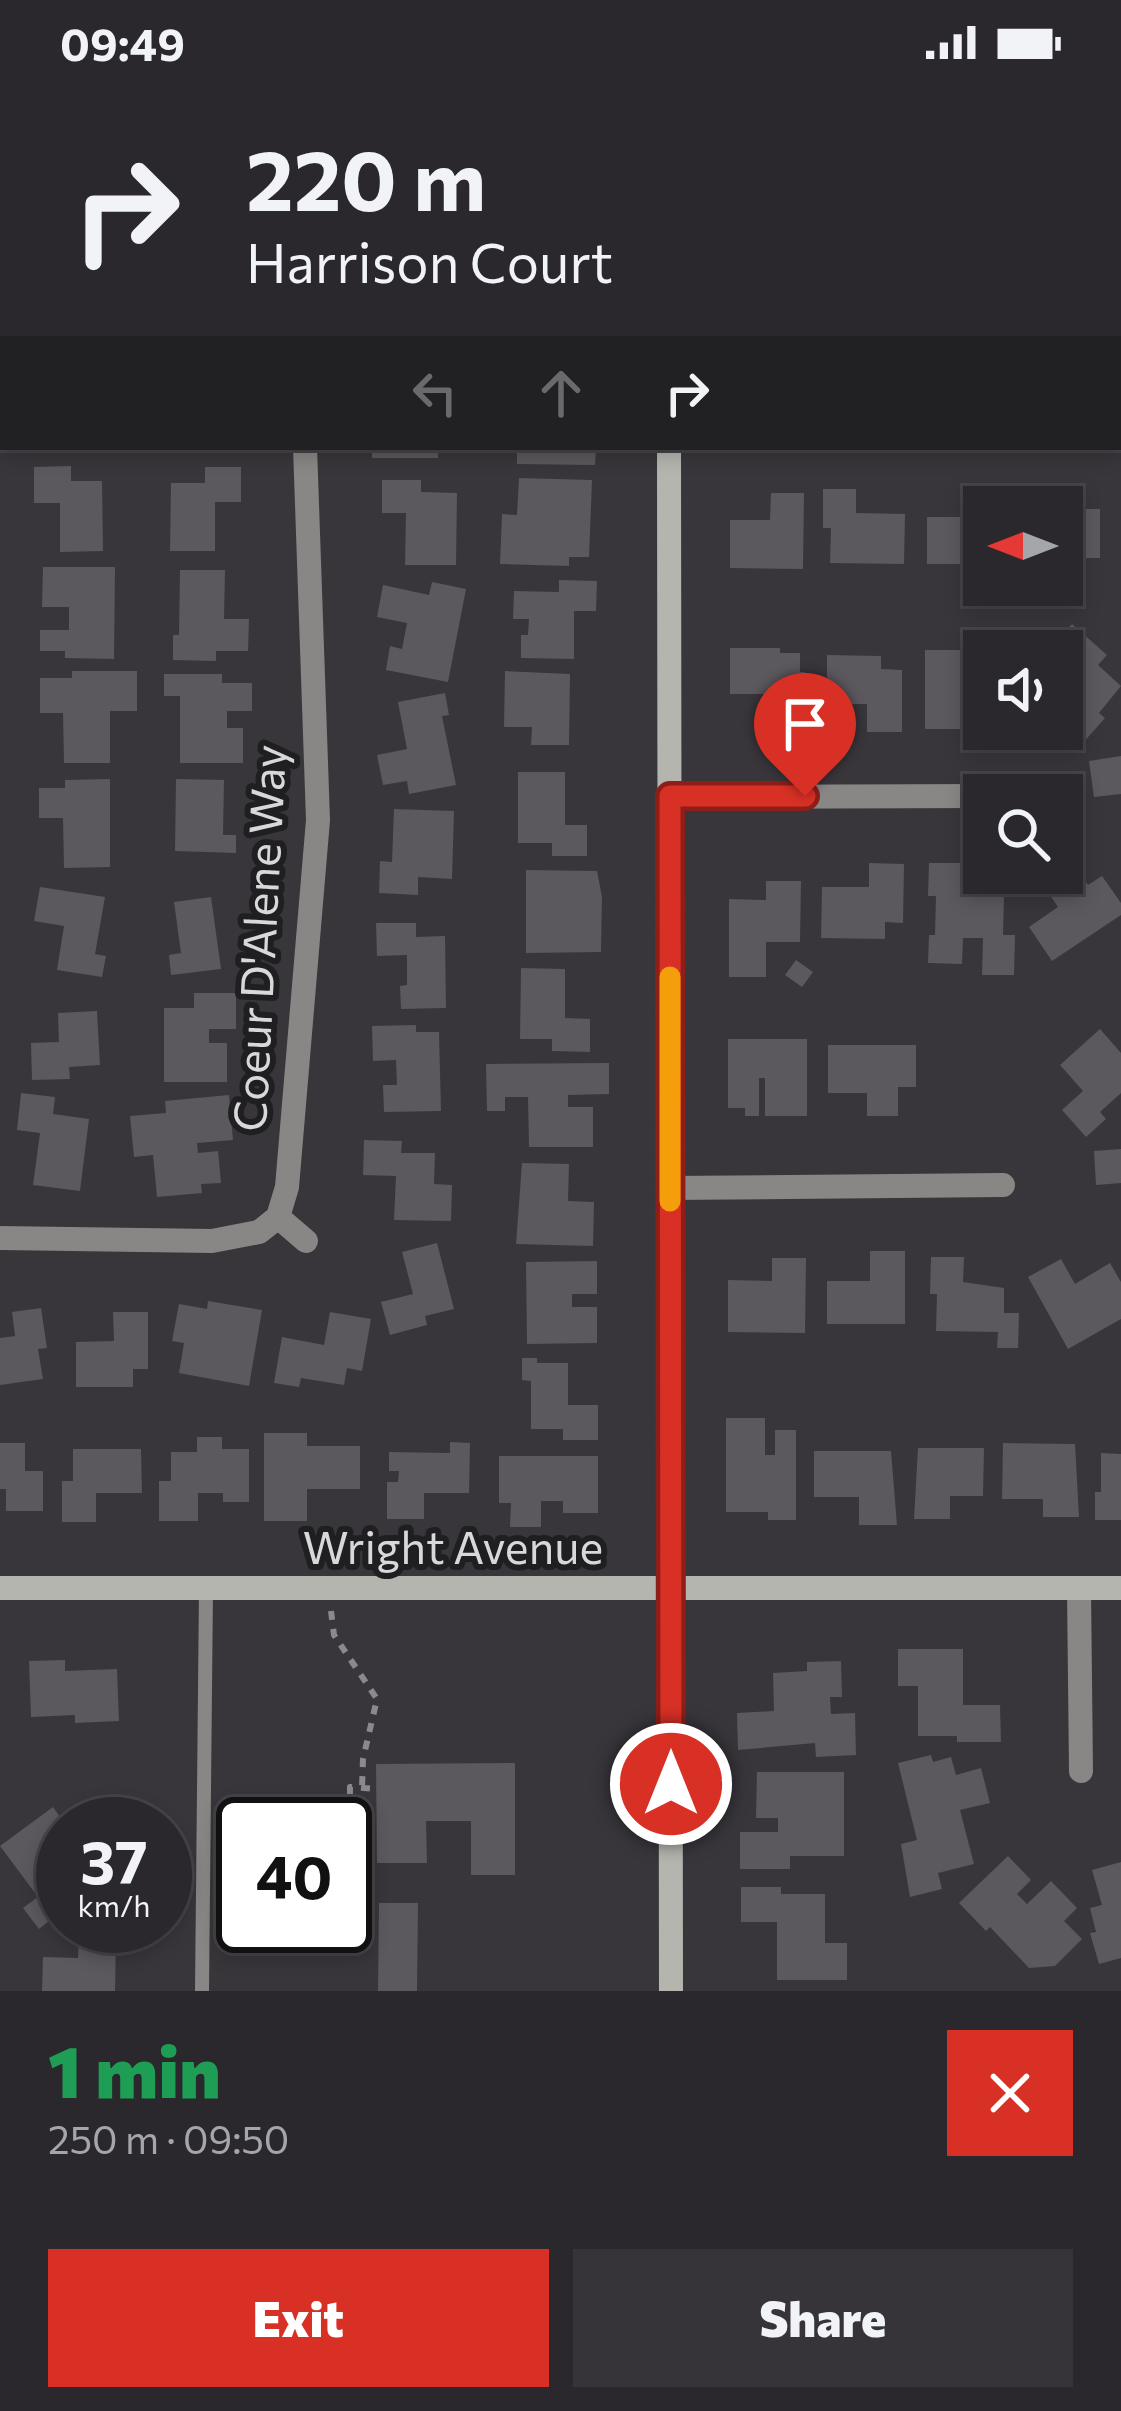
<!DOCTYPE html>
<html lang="en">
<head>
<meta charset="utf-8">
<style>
  body { margin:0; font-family:Commissioner,sans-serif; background:#363438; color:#f1f3f6; height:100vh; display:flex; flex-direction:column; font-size:45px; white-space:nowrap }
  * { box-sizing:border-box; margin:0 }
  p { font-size:39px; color:#a5a6a9 }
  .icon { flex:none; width:66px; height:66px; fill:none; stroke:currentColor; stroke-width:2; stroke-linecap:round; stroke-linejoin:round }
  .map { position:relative; height:1907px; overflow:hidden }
  .side { display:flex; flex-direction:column; background:#2a282c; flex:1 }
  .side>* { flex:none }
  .banner { position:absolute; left:0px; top:0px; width:1122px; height:366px; box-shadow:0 6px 18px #0003,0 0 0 3px #464448; background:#2a282c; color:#f1f3f6; overflow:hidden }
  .needle { width:78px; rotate:270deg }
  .fabs { position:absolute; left:963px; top:402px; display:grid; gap:24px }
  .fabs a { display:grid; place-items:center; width:120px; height:120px; border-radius:0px; background:#2a282c; box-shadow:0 6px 18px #0003,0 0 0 3px #464448; font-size:60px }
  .speed { position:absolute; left:36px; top:1713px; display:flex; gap:24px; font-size:60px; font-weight:700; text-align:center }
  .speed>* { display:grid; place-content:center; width:156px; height:156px; border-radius:50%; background:#2a282c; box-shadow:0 6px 18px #0003,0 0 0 3px #464448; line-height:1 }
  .speed small { font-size:30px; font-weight:400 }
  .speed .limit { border:6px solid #111; border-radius:18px; background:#fff; color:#111 }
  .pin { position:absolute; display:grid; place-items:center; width:102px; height:102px; color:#fff; margin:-123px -51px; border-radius:50% 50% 50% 0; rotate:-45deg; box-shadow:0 0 12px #0007 }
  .pin .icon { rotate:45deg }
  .me { position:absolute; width:132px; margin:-66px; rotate:0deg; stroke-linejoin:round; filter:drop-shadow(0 0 9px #0008) }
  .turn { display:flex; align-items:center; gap:42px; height:252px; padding:0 48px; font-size:54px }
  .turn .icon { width:156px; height:156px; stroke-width:2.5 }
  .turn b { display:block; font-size:84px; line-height:102px }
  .lanes { display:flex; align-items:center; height:114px; padding:0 48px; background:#0003; justify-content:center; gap:60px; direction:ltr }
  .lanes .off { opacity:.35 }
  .round { display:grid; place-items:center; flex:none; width:126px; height:126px; border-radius:0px; background:#363438 }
  .overview { display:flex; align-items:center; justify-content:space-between; height:204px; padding:0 48px }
  h1 { font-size:72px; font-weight:800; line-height:90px; color:#1e9e55 }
  .button { display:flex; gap:24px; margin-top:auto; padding:24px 48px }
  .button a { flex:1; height:138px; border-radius:0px; background:#d93025; color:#fff; font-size:48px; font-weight:800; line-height:138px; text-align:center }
  .button a+a { background:#363438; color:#f1f3f6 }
  .status { display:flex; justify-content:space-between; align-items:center; height:84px; padding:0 60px; background:#2a282c; direction:ltr }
  .status svg { height:33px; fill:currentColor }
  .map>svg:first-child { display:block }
  .building { fill:#5b585e }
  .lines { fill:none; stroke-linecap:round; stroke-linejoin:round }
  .path { stroke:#8b898d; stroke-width:6; stroke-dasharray:9 9; stroke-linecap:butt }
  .lane { stroke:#888785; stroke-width:14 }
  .street { stroke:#888785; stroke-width:24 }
  .secondary { stroke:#b5b5b0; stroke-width:24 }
  .route-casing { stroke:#8d1f18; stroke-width:30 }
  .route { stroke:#d93025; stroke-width:21 }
  .slow { stroke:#f59e0b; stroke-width:21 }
  .labels { text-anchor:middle; stroke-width:12; stroke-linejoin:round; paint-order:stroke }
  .street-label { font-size:45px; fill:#d8d7da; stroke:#1f1e20 }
</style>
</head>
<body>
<div class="status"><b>09:49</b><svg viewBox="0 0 49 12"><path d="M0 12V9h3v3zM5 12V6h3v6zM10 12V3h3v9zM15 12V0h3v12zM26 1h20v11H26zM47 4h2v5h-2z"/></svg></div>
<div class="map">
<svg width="1121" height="1907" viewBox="0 0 1121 1907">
  <rect width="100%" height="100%" fill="#38363b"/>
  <path class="building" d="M 372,363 L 438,363 L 438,374 L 372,374 Z
    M 517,363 L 596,363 L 595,381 L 517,380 Z
    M 71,382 L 71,397 L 102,397 L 103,467 L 60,468 L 60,419 L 34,419 L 34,383 Z
    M 205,383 L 241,383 L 241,418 L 215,418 L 215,467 L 170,467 L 171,399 L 205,399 Z
    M 519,394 L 592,396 L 589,473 L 569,473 L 569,482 L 500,480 L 502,430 L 517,431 Z
    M 382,396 L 421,396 L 421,408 L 457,409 L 456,481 L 405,481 L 406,429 L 382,429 Z
    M 1025,401 L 1060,401 L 1060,423 L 1025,423 Z
    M 823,405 L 856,405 L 856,429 L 905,430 L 904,480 L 830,479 L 831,444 L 823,444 Z
    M 969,405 L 1003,405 L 1003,423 L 984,423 L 984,480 L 927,480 L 927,433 L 970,433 Z
    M 771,409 L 804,409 L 803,485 L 730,484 L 730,436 L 770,436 Z
    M 1062,425 L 1100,425 L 1100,474 L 1062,474 Z
    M 43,483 L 115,483 L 114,575 L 65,574 L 65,567 L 40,567 L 40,546 L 69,546 L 69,523 L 42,523 Z
    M 180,486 L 225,486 L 224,535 L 249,535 L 248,567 L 216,567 L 216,577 L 173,576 L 173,551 L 179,551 Z
    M 559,496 L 597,497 L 596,527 L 574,527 L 574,575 L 521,574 L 521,551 L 528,551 L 529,535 L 513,535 L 514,507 L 559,508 Z
    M 432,498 L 466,505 L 448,598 L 386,586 L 390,562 L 402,565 L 407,539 L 377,533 L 383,501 L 429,511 Z
    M 1072,540 L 1107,571 L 1098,581 L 1121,602 L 1099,629 L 1105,634 L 1081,661 L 1062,643 L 1062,628 L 1077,611 L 1062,597 L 1062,567 L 1048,567 Z
    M 974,554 L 1004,554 L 1004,567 L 984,567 L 984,613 L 963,613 L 963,645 L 925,645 L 925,566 L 974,566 Z
    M 730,564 L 780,564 L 780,569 L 800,569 L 800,588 L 805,588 L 805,637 L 771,637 L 771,610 L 730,610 Z
    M 827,571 L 881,572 L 881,585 L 902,586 L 902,648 L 867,648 L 867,620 L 827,620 Z
    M 72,587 L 137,587 L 137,627 L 110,627 L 110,679 L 64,679 L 63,629 L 40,629 L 40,594 L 72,594 Z
    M 505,587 L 570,590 L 569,661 L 531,661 L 532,643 L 504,643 Z
    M 164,590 L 222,590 L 222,599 L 252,599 L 252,627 L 227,627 L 227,644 L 243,644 L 243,679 L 180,679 L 180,612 L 164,612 Z
    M 445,609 L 449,631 L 442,632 L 456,701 L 409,710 L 407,697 L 383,701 L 377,671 L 407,665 L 398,618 Z
    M 1121,672 L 1121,710 L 1094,713 L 1089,677 Z
    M 518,688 L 565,688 L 565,741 L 587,741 L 587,772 L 552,772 L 552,759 L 518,759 Z
    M 110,695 L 110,783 L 64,784 L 63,734 L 39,734 L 39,704 L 65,704 L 65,696 Z
    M 176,695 L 224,696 L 223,751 L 236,751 L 236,769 L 175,767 Z
    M 394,725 L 454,727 L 452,795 L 418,793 L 418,811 L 379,809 L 380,777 L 392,778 Z
    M 1068,771 L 1088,801 L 1102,792 L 1121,819 L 1121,831 L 1052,877 L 1029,843 L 1058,823 L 1037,792 L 1062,789 L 1062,775 Z
    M 869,779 L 904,780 L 903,839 L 885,838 L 885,855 L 821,854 L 822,803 L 869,803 Z
    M 929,779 L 960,779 L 960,809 L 1004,809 L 1003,851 L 1015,851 L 1014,891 L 982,891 L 983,854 L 963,854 L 962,880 L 928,879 L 929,851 L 935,851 L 936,812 L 928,812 Z
    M 526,786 L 597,787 L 602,813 L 601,868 L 526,869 Z
    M 766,797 L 801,797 L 800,858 L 766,858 L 766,893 L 729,893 L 729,815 L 766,816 Z
    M 40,803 L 105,813 L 95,870 L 106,872 L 102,893 L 57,886 L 64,842 L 34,837 Z
    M 211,813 L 221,885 L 171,891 L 169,871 L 181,869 L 174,818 Z
    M 376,839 L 416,839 L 416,853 L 445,852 L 446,924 L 401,925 L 400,902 L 407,901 L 407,871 L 377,872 Z
    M 796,876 L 813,888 L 802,903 L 785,891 Z
    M 521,884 L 565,885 L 565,934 L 590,935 L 590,968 L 552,967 L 552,955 L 520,955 Z
    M 194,909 L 236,909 L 236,945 L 209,945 L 209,959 L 227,959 L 227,998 L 164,998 L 164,924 L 194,924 Z
    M 97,927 L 100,981 L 69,983 L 70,995 L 32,996 L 31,959 L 59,958 L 58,929 Z
    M 416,941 L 416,948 L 439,948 L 441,1027 L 384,1028 L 383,1001 L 397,1001 L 396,976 L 373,977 L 372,942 Z
    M 1100,945 L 1121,969 L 1121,1009 L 1100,1028 L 1106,1035 L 1086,1053 L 1062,1026 L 1083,1007 L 1060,981 Z
    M 728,955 L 807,955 L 807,1032 L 765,1032 L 765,994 L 759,994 L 759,1032 L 745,1032 L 745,1024 L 728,1024 Z
    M 828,961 L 916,961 L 916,1003 L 898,1003 L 898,1032 L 867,1032 L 867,1009 L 828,1009 Z
    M 609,979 L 609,1010 L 568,1011 L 568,1023 L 593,1023 L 593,1063 L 529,1063 L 528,1013 L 505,1013 L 505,1027 L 487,1027 L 486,980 Z
    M 21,1009 L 55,1013 L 53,1030 L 89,1035 L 80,1107 L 33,1101 L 40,1049 L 17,1046 Z
    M 229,1011 L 233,1056 L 197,1059 L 198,1069 L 218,1067 L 221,1099 L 201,1100 L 202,1109 L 157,1113 L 153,1071 L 134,1073 L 130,1032 L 166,1029 L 165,1017 Z
    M 364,1056 L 402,1057 L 401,1069 L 435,1069 L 434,1100 L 452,1101 L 451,1137 L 394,1136 L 396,1092 L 363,1091 Z
    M 1121,1065 L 1121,1099 L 1096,1101 L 1094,1067 Z
    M 522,1079 L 569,1080 L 568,1117 L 594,1118 L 593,1162 L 516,1160 Z
    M 437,1159 L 454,1225 L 425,1232 L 427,1241 L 390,1251 L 381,1218 L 413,1210 L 402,1168 Z
    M 870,1167 L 905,1167 L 905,1240 L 827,1240 L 827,1197 L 870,1197 Z
    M 931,1173 L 964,1173 L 963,1198 L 1004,1204 L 1004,1229 L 1019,1229 L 1018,1264 L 997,1264 L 998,1248 L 936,1247 L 937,1210 L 930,1210 Z
    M 772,1174 L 806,1174 L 805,1249 L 728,1248 L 728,1196 L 772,1197 Z
    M 1061,1175 L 1075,1200 L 1110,1179 L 1121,1198 L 1121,1235 L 1068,1265 L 1028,1193 Z
    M 597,1177 L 597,1210 L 572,1210 L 572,1223 L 597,1223 L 597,1259 L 527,1260 L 526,1178 Z
    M 208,1217 L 262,1226 L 249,1302 L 179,1289 L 184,1259 L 172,1257 L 179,1220 L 207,1225 Z
    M 41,1224 L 47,1264 L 38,1265 L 43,1295 L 0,1301 L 0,1254 L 15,1252 L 12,1228 Z
    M 113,1228 L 148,1228 L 148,1285 L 133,1285 L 133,1303 L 76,1303 L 76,1258 L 114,1257 Z
    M 330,1228 L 371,1235 L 362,1287 L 347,1284 L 344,1301 L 301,1294 L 299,1303 L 274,1299 L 282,1253 L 324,1261 Z
    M 522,1274 L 537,1274 L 537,1279 L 568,1279 L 568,1321 L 598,1321 L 598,1356 L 563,1356 L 563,1345 L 531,1345 L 531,1297 L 522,1296 Z
    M 726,1334 L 765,1334 L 765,1371 L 775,1371 L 775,1346 L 796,1346 L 796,1436 L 768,1436 L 768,1428 L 726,1428 Z
    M 264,1349 L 307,1349 L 307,1362 L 360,1362 L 360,1405 L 307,1405 L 307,1437 L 264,1437 Z
    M 197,1353 L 222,1353 L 222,1365 L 249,1365 L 249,1418 L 223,1418 L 223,1409 L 198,1409 L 198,1437 L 159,1437 L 159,1397 L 171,1397 L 171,1368 L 197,1368 Z
    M 450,1358 L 470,1359 L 469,1409 L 424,1409 L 424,1435 L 387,1435 L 387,1398 L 398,1398 L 399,1387 L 389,1387 L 389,1368 L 450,1369 Z
    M 0,1359 L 25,1359 L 25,1387 L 43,1387 L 43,1427 L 6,1427 L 6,1405 L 0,1405 Z
    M 1003,1359 L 1075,1360 L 1079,1433 L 1043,1433 L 1043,1415 L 1002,1415 Z
    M 918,1364 L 984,1364 L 983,1412 L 950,1412 L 950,1435 L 914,1435 Z
    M 73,1365 L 141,1365 L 142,1409 L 96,1409 L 96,1438 L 62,1438 L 62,1397 L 73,1397 Z
    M 814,1367 L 891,1367 L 897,1441 L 859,1441 L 859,1413 L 814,1413 Z
    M 1101,1369 L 1121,1370 L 1121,1436 L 1095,1436 L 1095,1408 L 1101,1408 Z
    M 499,1372 L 598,1372 L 598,1429 L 563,1429 L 563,1417 L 541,1417 L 541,1443 L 510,1443 L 511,1419 L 499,1419 Z
    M 898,1565 L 963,1565 L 963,1621 L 1000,1621 L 1001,1658 L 957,1658 L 957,1652 L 918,1652 L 918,1602 L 898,1602 Z
    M 65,1576 L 65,1587 L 117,1585 L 119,1637 L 75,1639 L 75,1631 L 31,1633 L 29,1577 Z
    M 841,1577 L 842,1613 L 830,1613 L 831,1630 L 855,1629 L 856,1671 L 816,1673 L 815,1659 L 738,1666 L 737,1629 L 774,1627 L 773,1589 L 807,1587 L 807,1578 Z
    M 931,1671 L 933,1678 L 951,1673 L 956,1691 L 981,1684 L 990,1719 L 960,1726 L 974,1780 L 938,1789 L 942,1805 L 910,1813 L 901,1760 L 917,1756 L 898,1679 Z
    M 515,1679 L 515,1791 L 471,1791 L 471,1737 L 426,1737 L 427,1779 L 377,1779 L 376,1680 Z
    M 757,1688 L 844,1688 L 844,1772 L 790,1772 L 790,1785 L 740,1785 L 740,1748 L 778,1748 L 778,1734 L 756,1734 Z
    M 53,1723 L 65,1740 L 63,1826 L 39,1845 L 23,1824 L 38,1813 L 0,1762 Z
    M 1008,1772 L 1031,1796 L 1017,1810 L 1027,1820 L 1051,1797 L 1077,1824 L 1064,1837 L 1082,1855 L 1055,1882 L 1029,1884 L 990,1843 L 986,1847 L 959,1819 Z
    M 1121,1778 L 1121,1874 L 1099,1880 L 1090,1849 L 1096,1848 L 1090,1824 L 1102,1821 L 1092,1786 Z
    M 741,1803 L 781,1803 L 781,1810 L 825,1810 L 825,1859 L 847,1859 L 847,1896 L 777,1896 L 777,1838 L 741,1838 Z
    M 379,1819 L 418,1819 L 417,1907 L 378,1907 Z
    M 79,1852 L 116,1853 L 115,1907 L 42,1907 L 43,1873 L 78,1874 Z"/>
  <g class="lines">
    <path class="path" d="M 331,1527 L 334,1551 L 377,1615 L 363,1675 L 362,1704
      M 345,1778 L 349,1778 L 350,1703 L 376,1705
      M 225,1779 L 243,1779"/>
    <path class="lane" d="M 202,1907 L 206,1505"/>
    <path class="street" d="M 252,0 L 253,3
      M 1119,342 L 1121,342
      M 670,713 L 984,712
      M 670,1104 L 1003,1101
      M 278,1133 L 306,1157
      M 0,1154 L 212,1157 L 259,1148 L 278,1133 L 287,1103 L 318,736 L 305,363
      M 1079,1505 L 1081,1687"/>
    <path class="secondary" d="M 670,3 L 670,0
      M 669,363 L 671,1907
      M 0,1504 L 1121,1504"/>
  </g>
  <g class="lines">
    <defs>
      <path id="route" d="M 671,1700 L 670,712 L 805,712"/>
    </defs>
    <use href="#route" class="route-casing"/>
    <use href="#route" class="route"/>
    <path class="slow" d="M 670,893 L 670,1117"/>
  </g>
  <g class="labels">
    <g class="street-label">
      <text transform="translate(260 854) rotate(-87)" y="16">Coeur D'Alene Way</text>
      <text x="453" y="1480">Wright Avenue</text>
    </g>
  </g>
</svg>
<div class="fabs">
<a><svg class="needle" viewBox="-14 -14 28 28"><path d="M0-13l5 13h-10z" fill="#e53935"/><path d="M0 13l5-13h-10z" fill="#a5a6a9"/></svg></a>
<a><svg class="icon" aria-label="sound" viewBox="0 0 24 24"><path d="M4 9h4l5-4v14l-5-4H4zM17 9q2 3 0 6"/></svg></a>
<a><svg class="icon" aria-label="search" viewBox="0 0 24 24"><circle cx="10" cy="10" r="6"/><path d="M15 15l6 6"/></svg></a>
</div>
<div class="speed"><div>37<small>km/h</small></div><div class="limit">40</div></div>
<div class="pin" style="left:805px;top:712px;background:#d93025"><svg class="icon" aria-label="arrive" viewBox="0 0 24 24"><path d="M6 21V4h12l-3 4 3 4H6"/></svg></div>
<svg class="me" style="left:671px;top:1700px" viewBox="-20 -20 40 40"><circle r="17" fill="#d93025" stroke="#fff" stroke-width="3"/><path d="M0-11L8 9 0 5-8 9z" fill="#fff"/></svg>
<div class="banner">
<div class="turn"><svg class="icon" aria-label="right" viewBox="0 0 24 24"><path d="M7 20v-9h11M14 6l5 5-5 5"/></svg><div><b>220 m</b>Harrison Court</div></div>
<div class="lanes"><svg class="icon off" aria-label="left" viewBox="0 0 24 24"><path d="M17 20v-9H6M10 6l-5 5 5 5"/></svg><svg class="icon off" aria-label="ahead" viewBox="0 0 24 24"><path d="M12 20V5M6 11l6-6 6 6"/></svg><svg class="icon" aria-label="right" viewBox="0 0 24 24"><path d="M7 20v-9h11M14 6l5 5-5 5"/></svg></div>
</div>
</div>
<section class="side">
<div class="overview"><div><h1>1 min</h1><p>250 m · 09:50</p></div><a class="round" style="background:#d93025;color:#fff"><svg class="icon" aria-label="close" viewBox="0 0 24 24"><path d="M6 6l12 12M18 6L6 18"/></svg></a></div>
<div class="button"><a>Exit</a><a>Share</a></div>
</section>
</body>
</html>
